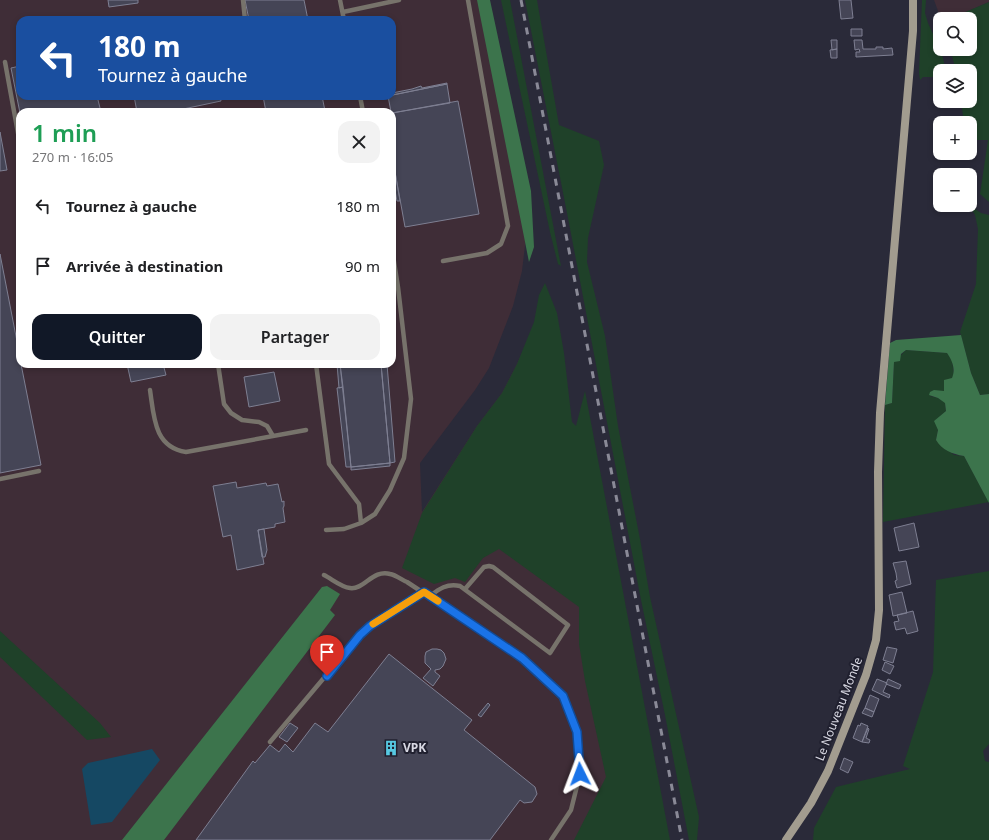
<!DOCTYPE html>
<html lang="fr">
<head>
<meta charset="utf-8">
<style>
  body { margin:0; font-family:"Noto Sans",sans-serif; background:#f2f2f2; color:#202124; height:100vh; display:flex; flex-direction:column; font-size:15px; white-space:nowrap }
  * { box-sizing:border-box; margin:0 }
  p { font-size:13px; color:#757577 }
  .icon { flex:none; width:22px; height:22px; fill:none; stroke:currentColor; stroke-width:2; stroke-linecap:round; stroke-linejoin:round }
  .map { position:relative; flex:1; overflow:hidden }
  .details { position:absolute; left:16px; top:108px; width:380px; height:260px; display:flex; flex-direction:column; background:#fff; border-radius:12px; box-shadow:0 2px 6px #0003 }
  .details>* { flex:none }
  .banner { position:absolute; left:16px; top:16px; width:380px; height:84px; border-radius:12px; box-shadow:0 2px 6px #0003; background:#1a4fa0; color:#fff; overflow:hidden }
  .tools { position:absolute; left:933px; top:12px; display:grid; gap:8px }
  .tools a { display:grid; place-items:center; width:44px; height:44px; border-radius:8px; background:#fff; box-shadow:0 2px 6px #0003; font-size:20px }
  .pin { position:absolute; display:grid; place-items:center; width:34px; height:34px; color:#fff; margin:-41px -17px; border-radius:50% 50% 50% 0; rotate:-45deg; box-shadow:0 0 4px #0007 }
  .pin .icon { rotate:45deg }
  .me { position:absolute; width:44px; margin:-22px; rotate:357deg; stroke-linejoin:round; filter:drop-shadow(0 0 3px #0008) }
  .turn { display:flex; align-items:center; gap:14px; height:84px; padding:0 16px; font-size:18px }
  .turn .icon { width:52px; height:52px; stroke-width:2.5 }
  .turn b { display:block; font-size:28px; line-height:34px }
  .round { display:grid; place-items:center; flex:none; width:42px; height:42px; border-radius:12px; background:#f2f2f2 }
  .head { display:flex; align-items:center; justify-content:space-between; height:68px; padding:0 16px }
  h1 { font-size:24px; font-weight:600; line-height:30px; color:#1e9e55 }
  .primary-button { display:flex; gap:8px; margin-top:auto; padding:8px 16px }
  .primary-button a { flex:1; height:46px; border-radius:12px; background:#111827; color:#fff; font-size:16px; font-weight:600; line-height:46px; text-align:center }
  .primary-button a+a { background:#f2f2f2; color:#202124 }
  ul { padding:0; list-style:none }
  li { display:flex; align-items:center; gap:12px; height:60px; padding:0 16px }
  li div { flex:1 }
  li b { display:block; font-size:15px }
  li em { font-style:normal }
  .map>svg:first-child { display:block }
  .industrial { fill:#3f2d37; fill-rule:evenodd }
  .green { fill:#1f4129 }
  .forest { fill:#3c744c }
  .water { fill:#154863 }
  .building { fill:#454556; stroke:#7e7f92 }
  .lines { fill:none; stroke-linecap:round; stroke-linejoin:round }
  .lane { stroke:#77736b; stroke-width:4.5 }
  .secondary { stroke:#a29c8f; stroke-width:8 }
  .rail { stroke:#8a8a97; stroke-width:3; stroke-dasharray:7 7; stroke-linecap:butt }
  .route-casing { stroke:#114b97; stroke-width:10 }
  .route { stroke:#1a73e8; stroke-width:7 }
  .slow { stroke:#f59e0b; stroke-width:7 }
  .labels { text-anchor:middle; stroke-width:4; stroke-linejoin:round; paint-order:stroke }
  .street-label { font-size:12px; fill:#d8d8e3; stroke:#20202f }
  .poi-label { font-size:12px; font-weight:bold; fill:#d8d8e3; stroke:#20202f; text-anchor:start }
</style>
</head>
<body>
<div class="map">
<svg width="989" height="840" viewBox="0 0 989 840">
  <rect width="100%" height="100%" fill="#2a2a39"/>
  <path class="industrial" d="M 0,0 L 486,0 L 526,237 L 522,271 L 513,306 L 489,368 L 475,390 L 420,463 L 422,512 L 477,426 L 502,393 L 517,364 L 534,326 L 636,840 L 0,840 ZM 20,20 L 392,20 L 392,96 L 20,96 ZM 20,112 L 392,112 L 392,364 L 20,364 Z
    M 934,0 L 989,0 L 989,2 L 949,19 L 941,19 Z"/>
  <path class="green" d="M 501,0 L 510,0 L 561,266 L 558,264 L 550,232 Z
    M 525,0 L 537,0 L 559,125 L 599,141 L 604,165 L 588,238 L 587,262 L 605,336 L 618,426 L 640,539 L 650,597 L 699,817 L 697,840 L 689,840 L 665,715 L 641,600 L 568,218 Z
    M 922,0 L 926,0 L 925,13 L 928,23 L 942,54 L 946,71 L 940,71 L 940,77 L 923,77 L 920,80 L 919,73 Z
    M 989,2 L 989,202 L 980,194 L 988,140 L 970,140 L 970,123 L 964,123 L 961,101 L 970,101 L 970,71 L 956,71 L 950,49 L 970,49 L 970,19 L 949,19 Z
    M 969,205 L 981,213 L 989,215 L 989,394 L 980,395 L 971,373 L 960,332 L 976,284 L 978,229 L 975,215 Z
    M 545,283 L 557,313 L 564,353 L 572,422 L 576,426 L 585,391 L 670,840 L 574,840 L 606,777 L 585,681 L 579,644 L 579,607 L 499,549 L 483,558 L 465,582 L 455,578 L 434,584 L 402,568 L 422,513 L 477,426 L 502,393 L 517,364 L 534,322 L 539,295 Z
    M 906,350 L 947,353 L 952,360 L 954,375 L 944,391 L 930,396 L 938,398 L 945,402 L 946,411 L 937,419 L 938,430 L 936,440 L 954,455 L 964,456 L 989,502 L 883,522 L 885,405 L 892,403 L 894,362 Z
    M 989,571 L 989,744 L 983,751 L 985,761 L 989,762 L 989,840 L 813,840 L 814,828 L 836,787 L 910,769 L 903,766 L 933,672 L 936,580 Z
    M 0,631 L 100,723 L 111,737 L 87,740 L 0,657 Z"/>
  <path class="forest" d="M 477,0 L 490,0 L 531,191 L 534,247 L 529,262 Z
    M 961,335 L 971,373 L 980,395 L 989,394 L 989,503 L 964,456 C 952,454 942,450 936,440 L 938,430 L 934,421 L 946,411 L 945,403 L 938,398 L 929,395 L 930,392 L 934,390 L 944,391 L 944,380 L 952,378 C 956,369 952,360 947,353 L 906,350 L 901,354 L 900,361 L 894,362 L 892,403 L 885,405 L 890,343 L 896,340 Z
    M 327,586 L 340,594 L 330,610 L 335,615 L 164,840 L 122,840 L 322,587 Z"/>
  <path class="water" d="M 152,749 L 160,760 L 112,822 L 91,825 L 82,769 L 88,763 Z"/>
  <path class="building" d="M 108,0 L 138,0 L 138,3 L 109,7 Z
    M 245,0 L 304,0 L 308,20 L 249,20 Z
    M 839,0 L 851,0 L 853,18 L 841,19 Z
    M 851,29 L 862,29 L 862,36 L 851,36 Z
    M 831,40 L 837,40 L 837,49 L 832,50 Z
    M 854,40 L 862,40 L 863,49 L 876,49 L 876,47 L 883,47 L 883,49 L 892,48 L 893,55 L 856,57 L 856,52 L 860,52 L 859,49 L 855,50 Z
    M 837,49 L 837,58 L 831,58 L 830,50 Z
    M 20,66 L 20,96 L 97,96 L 101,112 L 20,112 L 20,113 L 11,68 Z
    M 447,83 L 447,84 L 392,95 L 392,93 L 412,89 L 421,86 L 422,88 Z
    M 447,84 L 450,103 L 392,113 L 391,112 L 388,96 Z
    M 134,96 L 220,96 L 221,101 L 169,112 L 137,112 Z
    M 263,96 L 322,96 L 325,111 L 266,112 Z
    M 458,101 L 479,214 L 405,227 L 392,155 L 392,113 Z
    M 0,132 L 7,170 L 0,171 Z
    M 392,155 L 400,201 L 397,201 L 392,174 Z
    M 0,254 L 20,357 L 20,364 L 21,364 L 41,465 L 0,473 Z
    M 127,364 L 163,364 L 166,375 L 131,382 Z
    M 337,364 L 340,364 L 343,387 L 339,388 Z
    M 340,364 L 381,364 L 390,463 L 351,467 Z
    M 381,364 L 387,364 L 395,462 L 390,463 Z
    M 274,372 L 280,401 L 249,407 L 244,377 Z
    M 343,387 L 351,467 L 346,467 L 337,388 Z
    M 390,463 L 390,466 L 351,470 L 351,467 Z
    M 236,482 L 237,488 L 266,483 L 267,486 L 278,484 L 282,502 L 284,501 L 284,506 L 283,508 L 285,522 L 275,524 L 275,527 L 258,530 L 264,564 L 237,570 L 231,535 L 223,537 L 213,486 Z
    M 914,523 L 919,547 L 899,551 L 894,528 Z
    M 264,529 L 267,550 L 265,557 L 262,557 L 258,530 Z
    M 906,561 L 911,584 L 897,588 L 895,581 L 897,580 L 896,573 L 893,563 Z
    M 902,592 L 907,613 L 893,616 L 889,595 Z
    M 913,611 L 918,631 L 907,634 L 905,628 L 896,630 L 894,622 L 899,621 L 897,615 Z
    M 887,647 L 897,649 L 893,663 L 883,660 Z
    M 432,649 L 437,649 L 441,650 L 444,653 L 446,659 L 443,666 L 440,669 L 435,670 L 435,672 L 440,676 L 433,686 L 423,678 L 431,669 L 425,663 L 425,656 L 426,652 Z
    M 389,654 L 472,720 L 464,730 L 535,787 L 537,794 L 532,802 L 524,803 L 520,800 L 490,840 L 196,840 L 253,761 L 255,763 L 270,745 L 279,752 L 285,744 L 293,752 L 315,723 L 328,732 Z
    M 885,662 L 894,666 L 890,674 L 882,670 Z
    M 877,679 L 887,683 L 883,692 L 890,695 L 889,698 L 872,690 Z
    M 888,679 L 901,685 L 899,689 L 886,684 Z
    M 870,695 L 879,699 L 874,712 L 865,708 Z
    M 488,703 L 490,705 L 481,717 L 478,715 Z
    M 865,708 L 874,712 L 872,717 L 862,713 Z
    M 290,723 L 298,728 L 287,742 L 279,737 Z
    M 861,723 L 868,726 L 862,742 L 853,738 L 858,725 L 860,726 Z
    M 868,728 L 869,729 L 866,738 L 870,740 L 869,743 L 862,742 Z
    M 844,758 L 853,762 L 848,773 L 840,769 Z"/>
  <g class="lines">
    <path class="lane" d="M 243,0 L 245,20
      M 340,0 L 344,20
      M 343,12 L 399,0
      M 5,62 L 20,144
      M 360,96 L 363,112
      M 443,261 L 487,253 L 501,244 L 508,226 L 468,0
      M 218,364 L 224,404 L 231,413 L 242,420 L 259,422 L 267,426 L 273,436
      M 316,364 L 329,464 L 359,504 L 361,523
      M 150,390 C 154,417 154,447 186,452 L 306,430
      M 0,479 L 39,471
      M 326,530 L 344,529 L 361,523 L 375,514 L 390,490 L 404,458 L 411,399 L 398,287 L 392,249
      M 324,575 C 332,579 341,587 350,588 C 364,590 373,569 390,574 C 396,575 402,580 407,582 L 522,658 L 563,696 L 577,733 L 580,774 L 571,810 L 551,840
      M 430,596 C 439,589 447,583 460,586 L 550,653 L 568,625 L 493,567 L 489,566 L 484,567 L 465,589
      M 270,742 L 360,635 L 370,626 L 424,592"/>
    <path class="secondary" d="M 786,840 L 811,803 L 828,771 L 866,675 L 876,640 L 879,610 L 878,472 L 880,413 L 913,31 L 913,0"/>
    <path class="rail" d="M 521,0 L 682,840"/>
  </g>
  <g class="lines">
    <defs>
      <path id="route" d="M 327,676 L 360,635 L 370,626 L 424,592 L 522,658 L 563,696 L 577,732 L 580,774"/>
    </defs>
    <use href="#route" class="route-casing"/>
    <use href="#route" class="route"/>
    <path class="slow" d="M 373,624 L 424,592 L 438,601"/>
  </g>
  <defs>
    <symbol id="building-bare" viewBox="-9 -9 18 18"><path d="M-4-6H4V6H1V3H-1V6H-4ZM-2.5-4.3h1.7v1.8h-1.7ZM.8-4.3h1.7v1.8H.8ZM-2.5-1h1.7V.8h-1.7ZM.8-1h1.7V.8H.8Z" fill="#57c9e2" stroke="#20202f" stroke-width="2.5" paint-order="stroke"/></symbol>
  </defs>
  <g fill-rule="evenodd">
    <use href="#building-bare" x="380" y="737" width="22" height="22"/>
  </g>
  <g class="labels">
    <g class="street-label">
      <text transform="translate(839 709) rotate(-69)" y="4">Le Nouveau Monde</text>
    </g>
    <g class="poi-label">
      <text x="403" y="752">VPK</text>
    </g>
  </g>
</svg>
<div class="tools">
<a><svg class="icon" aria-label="search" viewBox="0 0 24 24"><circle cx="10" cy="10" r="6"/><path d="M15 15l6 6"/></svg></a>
<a><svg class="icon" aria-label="layers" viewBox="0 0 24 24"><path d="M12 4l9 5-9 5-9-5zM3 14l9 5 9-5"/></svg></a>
<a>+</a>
<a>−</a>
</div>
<div class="pin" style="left:327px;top:676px;background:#d93025"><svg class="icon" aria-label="arrive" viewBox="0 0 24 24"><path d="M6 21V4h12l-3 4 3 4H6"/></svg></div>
<svg class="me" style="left:580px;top:774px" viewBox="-20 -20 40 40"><path d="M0-17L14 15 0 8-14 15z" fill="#1a73e8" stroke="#fff" stroke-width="4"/></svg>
<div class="banner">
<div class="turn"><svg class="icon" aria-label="left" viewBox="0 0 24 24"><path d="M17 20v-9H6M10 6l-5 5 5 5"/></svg><div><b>180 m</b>Tournez à gauche</div></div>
</div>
<section class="details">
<div class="head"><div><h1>1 min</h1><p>270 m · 16:05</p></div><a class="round"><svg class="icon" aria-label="close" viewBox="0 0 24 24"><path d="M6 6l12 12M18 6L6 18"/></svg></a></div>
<ul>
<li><svg class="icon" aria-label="left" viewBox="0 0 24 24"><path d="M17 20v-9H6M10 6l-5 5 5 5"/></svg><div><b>Tournez à gauche</b></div><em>180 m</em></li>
<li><svg class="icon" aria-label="arrive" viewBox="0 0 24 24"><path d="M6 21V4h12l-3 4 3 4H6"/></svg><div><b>Arrivée à destination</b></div><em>90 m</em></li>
</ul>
<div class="primary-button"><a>Quitter</a><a>Partager</a></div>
</section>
</div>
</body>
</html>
